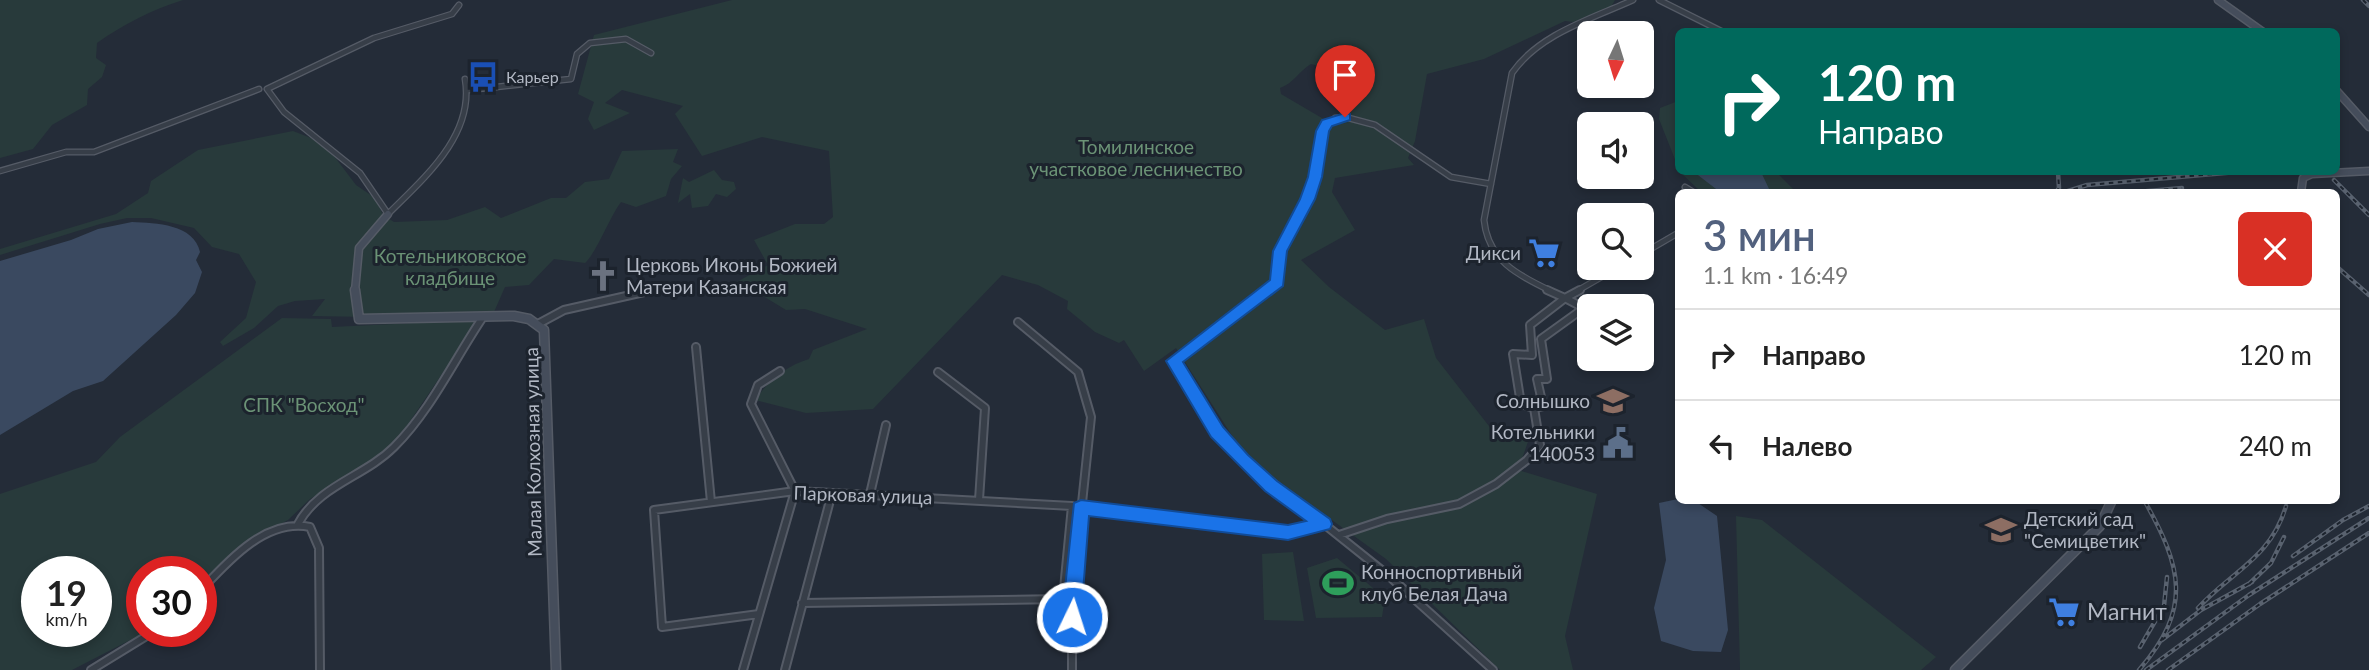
<!DOCTYPE html>
<html lang="ru">
<head>
<meta charset="utf-8">
<style>
  body { margin:0; font-family:Lato,sans-serif; background:#f6f6f6; color:#222; height:100vh; display:flex; flex-direction:column; font-size:26px; white-space:nowrap }
  * { box-sizing:border-box; margin:0 }
  p { font-size:23px; color:#767676 }
  .icon { flex:none; width:38px; height:38px; fill:none; stroke:currentColor; stroke-width:2; stroke-linecap:round; stroke-linejoin:round }
  .map { position:relative; flex:1; overflow:hidden }
  .panel { position:absolute; left:1675px; top:189px; width:665px; height:315px; display:flex; flex-direction:column; background:#fff; border-radius:10px; box-shadow:0 4px 10px #0003 }
  .panel>* { flex:none }
  .top-card { position:absolute; left:1675px; top:28px; width:665px; height:147px; border-radius:10px; box-shadow:0 4px 10px #0003; background:#00695c; color:#fff; overflow:hidden }
  .needle { width:46px; rotate:184deg }
  .tools { position:absolute; left:1577px; top:21px; display:grid; gap:14px }
  .tools a { display:grid; place-items:center; width:77px; height:77px; border-radius:10px; background:#fff; box-shadow:0 4px 10px #0003; font-size:35px }
  .speed { position:absolute; left:21px; top:556px; display:flex; gap:14px; font-size:35px; font-weight:700; text-align:center }
  .speed>* { display:grid; place-content:center; width:91px; height:91px; border-radius:50%; background:#fff; box-shadow:0 4px 10px #0003; line-height:1 }
  .speed small { font-size:18px; font-weight:400 }
  .speed .limit { border:10px solid #d22; background:#fff; color:#111 }
  .pin { position:absolute; display:grid; place-items:center; width:60px; height:60px; color:#fff; margin:-72px -30px; border-radius:50% 50% 50% 0; rotate:-45deg; box-shadow:0 0 7px #0007 }
  .pin .icon { rotate:45deg }
  .me { position:absolute; width:77px; margin:-38px; rotate:4deg; stroke-linejoin:round; filter:drop-shadow(0 0 5px #0008) }
  .turn { display:flex; align-items:center; gap:24px; height:147px; padding:0 28px; font-size:32px }
  .turn .icon { width:91px; height:91px; stroke-width:2.5 }
  .turn b { display:block; font-size:49px; line-height:60px }
  .round { display:grid; place-items:center; flex:none; width:74px; height:74px; border-radius:10px; background:#f6f6f6 }
  .head { display:flex; align-items:center; justify-content:space-between; height:119px; padding:0 28px }
  h1 { font-size:42px; font-weight:600; line-height:52px; color:#52617e }
  ul { padding:0; list-style:none }
  li { display:flex; align-items:center; gap:21px; height:91px; padding:0 28px; border-top:2px solid #e0e0e0 }
  li div { flex:1 }
  li b { display:block; font-size:26px }
  li em { font-style:normal }
  .map>svg:first-child { display:block }
  .green { fill:#283a3b; fill-rule:evenodd }
  .water { fill:#3a4960 }
  .lines { fill:none; stroke-linecap:round; stroke-linejoin:round }
  .street-far1-casing { stroke:#555b66; stroke-width:7 }
  .street-casing { stroke:#555b66; stroke-width:10 }
  .secondary-far1-casing { stroke:#555b66; stroke-width:9 }
  .secondary-casing { stroke:#555b66; stroke-width:11 }
  .street-far1 { stroke:#373e48; stroke-width:4.5 }
  .street { stroke:#373e48; stroke-width:6 }
  .secondary-far1 { stroke:#454d5b; stroke-width:6 }
  .secondary { stroke:#454d5b; stroke-width:8 }
  .rail-casing { stroke:#59626f; stroke-width:4.5 }
  .rail { stroke:#1c232d; stroke-width:2; stroke-dasharray:4.5; stroke-linecap:butt }
  .route { fill:#1a73e8; stroke:#114b97; stroke-width:2 }
  .labels { text-anchor:middle; stroke-width:6; stroke-linejoin:round; paint-order:stroke }
  .far-poi-label { font-size:16px; fill:#b2b8c4; stroke:#1c232d; text-anchor:start }
  .park-label { font-size:19px; fill:#6b9376; stroke:#1c232d }
  .poi-label { font-size:19px; fill:#b2b8c4; stroke:#1c232d; text-anchor:end }
  .street-label { font-size:19px; fill:#b2b8c4; stroke:#1c232d }
  .near-poi-label { font-size:23px; fill:#b2b8c4; stroke:#1c232d; text-anchor:start }
</style>
</head>
<body>
<div class="map">
<svg width="2369" height="670" viewBox="0 0 2369 670">
  <rect width="100%" height="100%" fill="#242c38"/>
  <path class="green" d="M 0,0 L 183,0 C 151,10 124,24 97,43 L 96,58 L 106,65 L 102,77 L 88,89 L 87,105 L 52,125 L 33,149 L 0,158 Z
    M 732,0 L 1615,0 L 1609,10 L 1583,23 L 1565,21 L 1484,59 L 1427,74 L 1415,141 L 1408,158 L 1414,165 L 1335,178 L 1332,192 L 1355,230 L 1301,260 L 1329,287 L 1385,330 L 1424,319 L 1436,358 L 1499,439 L 1529,439 L 1518,470 L 1597,494 L 1565,636 L 1573,670 L 1500,670 L 1386,559 L 1247,459 L 1176,348 L 1144,371 L 1124,340 L 1119,343 L 1095,332 L 1067,309 L 1068,301 L 1038,285 L 1002,275 L 873,409 L 806,413 L 755,400 C 768,381 786,366 809,359 L 813,350 L 867,329 L 805,309 L 786,310 L 763,296 L 760,291 L 731,285 L 768,265 L 754,240 L 795,224 L 824,224 L 833,217 L 829,151 L 762,137 L 702,156 L 675,114 L 683,106 L 622,90 L 605,103 L 630,113 L 594,130 L 588,119 L 594,102 L 578,94 L 594,35 ZM 1311,64 L 1367,79 L 1368,83 L 1359,93 L 1346,120 L 1327,121 L 1281,94 L 1280,88 C 1294,83 1299,71 1311,64 Z
    M 1678,101 L 1678,167 L 1659,119 L 1660,108 Z
    M 293,131 L 311,138 L 331,152 L 356,185 L 375,198 L 383,215 L 394,222 L 447,220 L 485,207 L 501,218 L 551,198 L 566,198 L 585,182 L 609,179 L 622,151 L 678,149 L 673,162 L 682,166 L 671,179 L 666,196 L 636,207 L 621,202 C 609,218 597,252 585,263 L 554,259 L 529,285 L 505,287 L 494,312 L 368,317 L 312,316 L 325,299 L 295,301 L 278,306 L 254,328 L 223,346 L 220,342 L 246,318 L 256,282 L 239,254 L 212,247 L 194,228 L 151,218 L 127,218 L 100,224 L 0,255 L 0,249 L 116,214 L 148,193 L 151,181 L 198,150 Z
    M 714,170 L 722,180 L 734,182 L 736,189 L 727,197 L 716,194 L 708,206 L 692,208 L 690,194 L 678,203 L 683,178 L 689,182 Z
    M 1680,172 L 1776,172 L 1796,192 L 1701,192 Z
    M 282,318 L 331,319 L 332,327 L 476,320 L 476,324 L 404,430 L 385,453 L 310,499 L 288,520 L 235,550 L 201,582 L 201,572 L 142,572 L 142,634 L 72,670 L 0,670 L 0,494 L 96,462 L 120,437 ZM 37,572 L 96,572 L 96,632 L 37,632 Z
    M 1736,516 L 1762,520 L 1936,657 L 1921,670 L 1740,670 Z
    M 1293,552 L 1304,621 L 1264,620 L 1262,554 Z
    M 1337,558 L 1385,598 L 1382,617 L 1316,618 L 1307,568 Z"/>
  <path class="water" d="M 1694,172 L 1761,172 L 1770,191 L 1720,192 Z
    M 132,222 C 156,223 194,224 200,252 L 196,260 L 202,272 L 195,293 L 176,315 L 103,381 L 73,391 L 0,435 L 0,261 L 71,240 L 98,229 Z
    M 1678,499 L 1695,501 L 1717,516 L 1728,630 L 1721,652 L 1693,651 L 1661,641 L 1654,608 L 1666,560 L 1659,503 Z"/>
  <g class="lines">
    <defs>
      <path id="street-far1" d="M 1659,0 L 1723,32
        M 459,5 L 452,14 L 374,38 L 267,89 L 284,112 L 360,173 L 388,214 C 424,178 475,135 465,79
        M 469,90 L 571,79 L 577,54 L 590,43 L 626,39 L 651,53
        M 0,171 L 66,152 L 94,152 L 259,89
        M 1685,187 L 1693,192
        M 1642,254 L 1678,233
        M 646,291 L 661,288
        M 1266,291 L 1277,283 L 1280,251 L 1315,177 L 1322,131 L 1335,118 L 1345,117 L 1375,125 L 1451,177 L 1491,184
        M 1551,291 C 1517,275 1488,260 1484,220 L 1512,73 C 1539,34 1591,19 1633,0
        M 1577,291 L 1617,268"/>
      <path id="street" d="M 1268,290 L 1174,361 L 1213,423 L 1249,464 L 1389,576 L 1493,670
        M 1547,290 L 1565,298
        M 1565,298 L 1584,308 L 1541,339 L 1547,379 L 1537,379 L 1543,406 L 1534,408 L 1521,404 L 1513,354 L 1532,355 L 1530,325 Z
        M 1565,298 L 1580,290
        M 1018,322 L 1078,372 L 1091,417 L 1072,599 L 1072,670
        M 538,324 L 564,310 L 653,290
        M 696,347 L 711,502
        M 938,372 L 985,408 L 979,500
        M 870,494 L 886,425
        M 1081,508 L 1288,533 L 1323,524
        M 298,524 C 319,485 364,477 394,447 C 431,410 454,360 483,317
        M 1339,535 L 1387,519 L 1459,504 L 1496,484 L 1527,460 L 1540,445 L 1534,408
        M 201,590 C 228,561 266,518 310,527 L 319,548 L 320,670
        M 759,614 L 662,627 L 654,510 L 795,491 L 1072,506 L 1063,599 L 802,603
        M 91,670 L 153,632
        M 743,670 L 795,491 L 751,404 L 758,385 L 780,371
        M 785,670 L 832,493"/>
      <path id="secondary-far1" d="M 2218,0 L 2263,32
        M 2336,90 L 2369,127
        M 2301,192 L 2303,178 L 2312,174 L 2369,171
        M 355,291 L 359,248 L 388,214"/>
      <path id="secondary" d="M 355,290 L 359,319 L 514,316 L 529,319 L 544,330 L 556,670
        M 1955,670 L 2100,526 L 2112,500"/>
    </defs>
    <use href="#street-far1" class="street-far1-casing"/>
    <use href="#street" class="street-casing"/>
    <use href="#secondary-far1" class="secondary-far1-casing"/>
    <use href="#secondary" class="secondary-casing"/>
    <use href="#street-far1" class="street-far1"/>
    <use href="#street" class="street"/>
    <use href="#secondary-far1" class="secondary-far1"/>
    <use href="#secondary" class="secondary"/>
    <defs>
      <path id="rail" d="M 2363,0 L 2369,6
        M 2334,180 L 2369,215
        M 2056,192 L 2059,188 L 2058,172
        M 2065,192 L 2087,185 L 2237,172
        M 2137,192 L 2182,188
        M 2336,266 L 2369,295
        M 2293,556 L 2343,520 L 2369,506
        M 2249,584 L 2271,563 L 2284,537
        M 2198,608 C 2232,571 2271,558 2286,506
        M 2162,640 L 2201,610 L 2252,582
        M 2140,647 L 2164,606 L 2167,577
        M 2139,670 C 2193,608 2182,567 2144,500
        M 2146,670 L 2249,595 L 2369,518
        M 2168,670 L 2260,604 L 2369,533"/>
    </defs>
    <use href="#rail" class="rail-casing"/>
    <use href="#rail" class="rail"/>
  </g>
  <path class="route" d="M 1345,113 L 1350,114 L 1350,120 L 1332,126 L 1329,131 L 1322,177 L 1315,199 L 1287,251 L 1283,286 L 1183,362 L 1223,427 L 1248,455 L 1277,481 L 1330,519 L 1332,524 L 1330,529 L 1288,540 L 1089,516 L 1081,617 L 1078,623 L 1072,626 L 1065,623 L 1062,617 L 1074,503 L 1081,500 L 1288,525 L 1306,521 L 1265,491 L 1211,437 L 1166,361 L 1270,280 L 1273,251 L 1300,199 L 1308,177 L 1316,131 L 1322,120 Z"/>
  <defs>
    <symbol id="bus-bare" viewBox="-9 -9 18 18"><path d="M-5-6H5V4H4V6H2V4H-2V6H-4V4H-5ZM-3.5-4V0h7V-4ZM-3.5 1.2v1.5H-2V1.2ZM2 1.2v1.5H3.5V1.2Z" fill="#1a4fb4" stroke="#1c232d" stroke-width="2.5" paint-order="stroke"/></symbol>
    <symbol id="supermarket-bare" viewBox="-9 -9 18 18"><path d="M-6-5.5h2.5l.6 2H6L4.5 2H-2.5L-4.4-4H-6ZM-1.5 3.2a1.3 1.3 0 1 0 .1 0ZM3 3.2a1.3 1.3 0 1 0 .1 0Z" fill="#3f7fe0" stroke="#1c232d" stroke-width="2.5" paint-order="stroke"/></symbol>
    <symbol id="church-bare" viewBox="-9 -9 18 18"><path d="M-1.2-6h2.4v3.5h3.3v2.4h-3.3V6h-2.4V-.1h-3.3v-2.4h3.3Z" fill="#6b7280" stroke="#1c232d" stroke-width="2.5" paint-order="stroke"/></symbol>
    <symbol id="school-bare" viewBox="-9 -9 18 18"><path d="M0-5L7-2L0 1L-7-2ZM-4 1L0 2.5L4 1V4Q0 6-4 4Z" fill="#8d6e63" stroke="#1c232d" stroke-width="2.5" paint-order="stroke"/></symbol>
    <symbol id="civic-bare" viewBox="-9 -9 18 18"><path d="M-.6-6.5H3V-4.5H.6V-3L4-1V1h2V6H-6V1h2V-1L-.6-3ZM-1.2 2.5V6h2.4V2.5Z" fill="#5c6f8a" stroke="#1c232d" stroke-width="2.5" paint-order="stroke"/></symbol>
    <symbol id="stadium-bare" viewBox="-9 -9 18 18"><path d="M0-5a6.5 5 0 1 0 0 10a6.5 5 0 1 0 0-10ZM-3.5-1.8h7v3.6h-7Z" fill="#2e9e5b" stroke="#1c232d" stroke-width="2.5" paint-order="stroke"/></symbol>
  </defs>
  <g fill-rule="evenodd">
    <use href="#bus-bare" x="461" y="55" width="44" height="44"/>
    <use href="#supermarket-bare" x="1522" y="231" width="44" height="44"/>
    <use href="#church-bare" x="581" y="254" width="44" height="44"/>
    <use href="#school-bare" x="1591" y="379" width="44" height="44"/>
    <use href="#civic-bare" x="1596" y="421" width="44" height="44"/>
    <use href="#school-bare" x="1979" y="508" width="44" height="44"/>
    <use href="#stadium-bare" x="1316" y="561" width="44" height="44"/>
    <use href="#supermarket-bare" x="2042" y="590" width="44" height="44"/>
  </g>
  <g class="labels">
    <g class="far-poi-label">
      <text x="506" y="83">Карьер</text>
    </g>
    <g class="park-label">
      <text x="1136" y="154">Томилинское<tspan x="1136" dy="22">участковое лесничество</tspan></text>
      <text x="450" y="263">Котельниковское<tspan x="450" dy="22">кладбище</tspan></text>
      <text x="304" y="412">СПК "Восход"</text>
    </g>
    <g class="poi-label">
      <text x="1521" y="260">Дикси</text>
      <text x="626" y="272" text-anchor="start">Церковь Иконы Божией<tspan x="626" dy="22">Матери Казанская</tspan></text>
      <text x="1590" y="408">Солнышко</text>
      <text x="1595" y="439">Котельники<tspan x="1595" dy="22">140053</tspan></text>
      <text x="2024" y="526" text-anchor="start">Детский сад<tspan x="2024" dy="22">"Семицветик"</tspan></text>
      <text x="1361" y="579" text-anchor="start">Конноспортивный<tspan x="1361" dy="22">клуб Белая Дача</tspan></text>
    </g>
    <g class="street-label">
      <text transform="translate(533 452) rotate(-91)" y="7">Малая Колхозная улица</text>
      <text transform="translate(863 495) rotate(2)" y="7">Парковая улица</text>
    </g>
    <g class="near-poi-label">
      <text x="2087" y="620">Магнит</text>
    </g>
  </g>
</svg>
<div class="tools">
<a><svg class="needle" viewBox="-14 -14 28 28"><path d="M0-13l5 13h-10z" fill="#e53935"/><path d="M0 13l5-13h-10z" fill="#767676"/></svg></a>
<a><svg class="icon" aria-label="sound" viewBox="0 0 24 24"><path d="M4 9h4l5-4v14l-5-4H4zM17 9q2 3 0 6"/></svg></a>
<a><svg class="icon" aria-label="search" viewBox="0 0 24 24"><circle cx="10" cy="10" r="6"/><path d="M15 15l6 6"/></svg></a>
<a><svg class="icon" aria-label="layers" viewBox="0 0 24 24"><path d="M12 4l9 5-9 5-9-5zM3 14l9 5 9-5"/></svg></a>
</div>
<div class="speed"><div>19<small>km/h</small></div><div class="limit">30</div></div>
<div class="pin" style="left:1345px;top:117px;background:#d93025"><svg class="icon" aria-label="arrive" viewBox="0 0 24 24"><path d="M6 21V4h12l-3 4 3 4H6"/></svg></div>
<svg class="me" style="left:1072px;top:617px" viewBox="-20 -20 40 40"><circle r="17" fill="#1a73e8" stroke="#fff" stroke-width="3"/><path d="M0-11L8 9 0 5-8 9z" fill="#fff"/></svg>
<div class="top-card">
<div class="turn"><svg class="icon" aria-label="right" viewBox="0 0 24 24"><path d="M7 20v-9h11M14 6l5 5-5 5"/></svg><div><b>120 m</b>Направо</div></div>
</div>
<section class="panel">
<div class="head"><div><h1>3 мин</h1><p>1.1 km · 16:49</p></div><a class="round" style="background:#d93025;color:#fff"><svg class="icon" aria-label="close" viewBox="0 0 24 24"><path d="M6 6l12 12M18 6L6 18"/></svg></a></div>
<ul>
<li><svg class="icon" aria-label="right" viewBox="0 0 24 24"><path d="M7 20v-9h11M14 6l5 5-5 5"/></svg><div><b>Направо</b></div><em>120 m</em></li>
<li><svg class="icon" aria-label="left" viewBox="0 0 24 24"><path d="M17 20v-9H6M10 6l-5 5 5 5"/></svg><div><b>Налево</b></div><em>240 m</em></li>
</ul>
</section>
</div>
</body>
</html>
